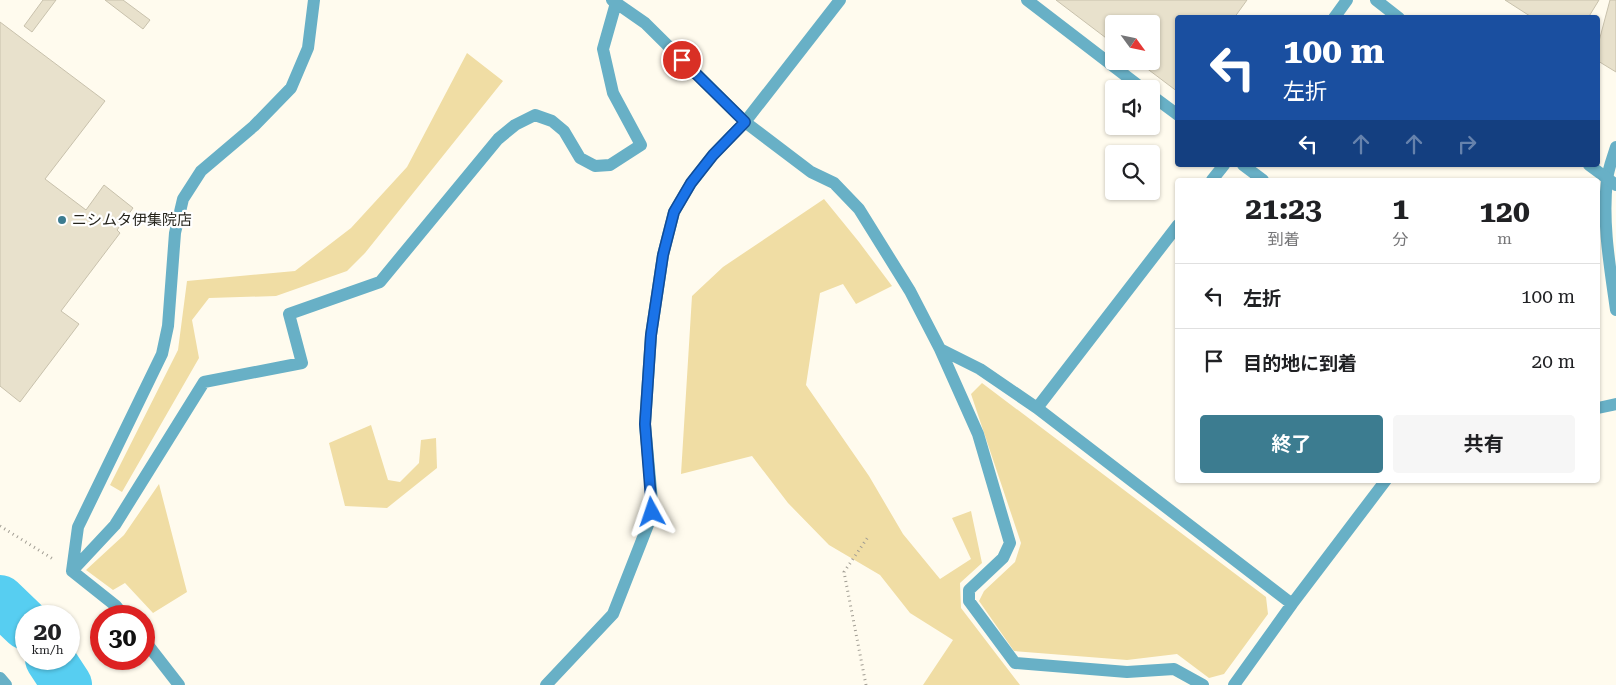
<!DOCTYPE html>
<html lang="ja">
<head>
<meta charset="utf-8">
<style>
  body { margin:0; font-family:"Roboto Serif","Noto Sans JP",serif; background:#f6f6f6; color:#202124; height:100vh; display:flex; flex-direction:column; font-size:19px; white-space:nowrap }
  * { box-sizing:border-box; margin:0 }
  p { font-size:16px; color:#757577 }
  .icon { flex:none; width:28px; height:28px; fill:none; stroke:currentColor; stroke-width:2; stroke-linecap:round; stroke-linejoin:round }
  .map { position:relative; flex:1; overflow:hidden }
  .side { position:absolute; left:1175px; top:178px; width:425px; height:305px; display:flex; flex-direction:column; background:#fff; border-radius:5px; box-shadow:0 1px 4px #0004 }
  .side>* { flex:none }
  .banner { position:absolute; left:1175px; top:15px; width:425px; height:152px; border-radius:5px; box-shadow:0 1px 4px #0004; background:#1a4fa0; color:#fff; overflow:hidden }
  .needle { width:32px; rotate:123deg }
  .fabs { position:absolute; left:1105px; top:15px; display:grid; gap:10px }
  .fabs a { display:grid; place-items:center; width:55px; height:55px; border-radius:5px; background:#fff; box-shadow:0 1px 4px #0004; font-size:25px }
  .speed { position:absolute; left:15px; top:605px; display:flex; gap:10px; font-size:25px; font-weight:700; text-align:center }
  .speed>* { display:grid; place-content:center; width:65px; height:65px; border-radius:50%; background:#fff; box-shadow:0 1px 4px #0004; line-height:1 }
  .speed small { font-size:12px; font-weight:400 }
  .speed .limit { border:8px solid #d22; background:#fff; color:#111 }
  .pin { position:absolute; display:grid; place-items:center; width:42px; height:42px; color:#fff; margin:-21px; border:2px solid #fff; border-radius:50%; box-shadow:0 1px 5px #0007 }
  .me { position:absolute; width:55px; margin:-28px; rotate:355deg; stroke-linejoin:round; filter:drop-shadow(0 0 4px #0008) }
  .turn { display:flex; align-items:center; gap:18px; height:105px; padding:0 25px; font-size:22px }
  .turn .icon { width:65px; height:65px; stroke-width:2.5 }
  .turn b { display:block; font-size:35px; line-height:42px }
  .lanes { display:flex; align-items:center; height:48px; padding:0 25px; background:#0003; justify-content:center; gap:25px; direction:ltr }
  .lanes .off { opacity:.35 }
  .eta { display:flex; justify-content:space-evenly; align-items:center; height:85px; text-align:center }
  .eta b { font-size:30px; font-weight:700; line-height:35px }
  .action { display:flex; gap:10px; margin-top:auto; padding:10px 25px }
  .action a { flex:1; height:58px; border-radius:5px; background:#3c7c90; color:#fff; font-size:20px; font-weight:700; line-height:58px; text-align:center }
  .action a+a { background:#f6f6f6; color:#202124 }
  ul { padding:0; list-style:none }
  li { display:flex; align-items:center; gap:15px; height:65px; padding:0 25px; border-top:1px solid #e0e0e0 }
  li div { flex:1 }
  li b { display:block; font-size:19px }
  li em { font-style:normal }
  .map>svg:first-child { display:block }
  .green { fill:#f0dda4 }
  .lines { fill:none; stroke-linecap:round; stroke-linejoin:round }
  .river { stroke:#57cef1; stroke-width:50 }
  .building { fill:#e8e1cc; stroke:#c8c1ac }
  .path { stroke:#a19d93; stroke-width:3; stroke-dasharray:1 4; stroke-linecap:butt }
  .minor { stroke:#68b0c6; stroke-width:12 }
  .tertiary { stroke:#68b0c6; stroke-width:12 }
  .route-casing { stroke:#114b97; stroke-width:12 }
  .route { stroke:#1a73e8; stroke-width:9 }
  .poi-dot { fill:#3c7c90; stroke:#fff; stroke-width:2 }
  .labels { text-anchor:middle; stroke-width:4.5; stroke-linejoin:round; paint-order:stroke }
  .poi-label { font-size:15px; fill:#26241c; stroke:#fff; text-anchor:start }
</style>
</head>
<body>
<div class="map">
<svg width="1616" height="685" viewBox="0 0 1616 685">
  <rect width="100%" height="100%" fill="#fffbee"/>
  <path class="green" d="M 467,53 L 503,81 L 365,253 L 347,271 L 276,296 L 209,298 L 192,320 L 199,358 L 122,492 L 110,485 L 178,350 L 187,281 L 295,271 L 351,228 L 407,167 Z
    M 824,199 L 859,242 L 892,286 L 856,304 L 843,284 L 820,293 L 806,385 L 869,476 L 903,534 L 940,579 L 971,559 L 952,518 L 971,511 L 982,563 L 960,583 L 961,608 L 1020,685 L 923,685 L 953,640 L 910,613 L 880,575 L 829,545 L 788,503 L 752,456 L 681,474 L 692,296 L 723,267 Z
    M 982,383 L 1266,597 L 1268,614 L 1224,674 L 1209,678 L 1177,654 L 1127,660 L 1014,651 L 979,601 L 984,591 L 1015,562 L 1021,543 L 971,394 Z
    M 371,425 L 388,480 L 400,482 L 419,463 L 421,440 L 436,438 L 437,468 L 387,508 L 345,506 L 329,443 Z
    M 159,484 L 187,592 L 153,613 L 125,583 L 113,590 L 86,570 L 124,535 Z"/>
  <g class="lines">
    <path class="river" d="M 0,600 L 26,625
      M 50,659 L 67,685"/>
  </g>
  <path class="building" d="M 43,0 L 56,0 L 32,32 L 24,26 Z
    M 105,0 L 123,0 L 150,20 L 143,29 Z
    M 1056,0 L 1247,0 L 1234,18 L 1178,18 L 1178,92 L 1137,61 L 1151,61 L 1151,24 L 1114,24 L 1114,44 Z
    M 1505,0 L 1599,0 L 1588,18 L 1533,18 Z
    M 1610,0 L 1616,0 L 1616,72 L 1598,61 L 1598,45 Z
    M 0,22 L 105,101 L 45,179 L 86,210 L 104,185 L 133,208 L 117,230 L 120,233 L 61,311 L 79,324 L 20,402 L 0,386 Z"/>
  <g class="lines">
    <path class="path" d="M 0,526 L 53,559
      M 866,685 L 844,572 L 868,537"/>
    <path class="minor" d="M 612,0 L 645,23 L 745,122 L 811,172 L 834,183 L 859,209 L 910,291 L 940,349 L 980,369 L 1037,408
      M 1027,0 L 1143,89
      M 1334,18 L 1347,0
      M 1151,95 L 1178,115
      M 1616,147 C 1613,157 1608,169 1607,180 C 1602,223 1610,267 1616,310
      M 1243,165 L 1263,180
      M 1212,180 L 1224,165
      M 1178,225 L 1037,408 L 1292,604
      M 940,349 L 978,434 L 1010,543 L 1003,558 L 969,590 L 969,601 L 1015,663 L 1127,672 L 1174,669 L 1203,685
      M 1598,408 L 1616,404
      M 72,571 L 115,525 L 204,382 L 302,363 L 289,314 L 380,282 L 498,139 L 515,125 L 535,115 L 552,121 L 564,131 L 580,158 L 595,166 L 610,165 L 641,145 L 613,93 L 603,49 L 616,3
      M 72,571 L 78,527 L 162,354 L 168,326 L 175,233 L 183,199 L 201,171 L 254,126 L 291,88 L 308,48 L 314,0
      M 72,571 L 116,606 L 124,616
      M 144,640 L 179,685
      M 0,678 L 6,685
      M 546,685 L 613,614 L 653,512 L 645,424 L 651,335 L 663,255 L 674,212 L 691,183 L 713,155 L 745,122 L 840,0
      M 1234,685 L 1292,604 L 1386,480"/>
    <path class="tertiary" d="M 1376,0 L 1399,18
      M 1589,165 L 1616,185"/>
  </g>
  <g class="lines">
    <defs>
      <path id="route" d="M 652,512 L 645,424 L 651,335 L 663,255 L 674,212 L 691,183 L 713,155 L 745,122 L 682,60"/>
    </defs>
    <use href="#route" class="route-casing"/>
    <use href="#route" class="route"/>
  </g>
  <circle class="poi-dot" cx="62" cy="220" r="5"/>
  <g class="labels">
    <g class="poi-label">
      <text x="72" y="225">ニシムタ伊集院店</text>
    </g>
  </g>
</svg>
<div class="fabs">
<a><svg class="needle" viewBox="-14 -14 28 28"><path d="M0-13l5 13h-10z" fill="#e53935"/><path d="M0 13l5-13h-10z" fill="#757577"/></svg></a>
<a><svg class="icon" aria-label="sound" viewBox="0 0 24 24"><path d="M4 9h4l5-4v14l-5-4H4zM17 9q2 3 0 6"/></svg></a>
<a><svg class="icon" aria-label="search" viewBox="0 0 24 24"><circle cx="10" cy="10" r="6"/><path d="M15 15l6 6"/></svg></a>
</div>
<div class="speed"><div>20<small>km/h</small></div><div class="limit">30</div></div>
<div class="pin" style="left:682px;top:60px;background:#d93025"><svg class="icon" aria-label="arrive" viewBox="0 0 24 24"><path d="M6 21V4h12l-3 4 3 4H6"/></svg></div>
<svg class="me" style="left:652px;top:512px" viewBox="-20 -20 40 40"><path d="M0-17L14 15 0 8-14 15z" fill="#1a73e8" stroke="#fff" stroke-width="4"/></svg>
<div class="banner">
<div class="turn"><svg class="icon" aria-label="left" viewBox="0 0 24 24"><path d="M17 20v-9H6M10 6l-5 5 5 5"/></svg><div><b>100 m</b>左折</div></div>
<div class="lanes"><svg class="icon" aria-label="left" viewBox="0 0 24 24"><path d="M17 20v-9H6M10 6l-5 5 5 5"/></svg><svg class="icon off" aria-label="ahead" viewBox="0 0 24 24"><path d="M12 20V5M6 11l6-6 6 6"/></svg><svg class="icon off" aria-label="ahead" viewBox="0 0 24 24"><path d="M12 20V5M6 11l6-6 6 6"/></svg><svg class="icon off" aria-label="right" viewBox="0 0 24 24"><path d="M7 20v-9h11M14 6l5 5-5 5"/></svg></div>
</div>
<section class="side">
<div class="eta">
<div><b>21:23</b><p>到着</p></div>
<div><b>1</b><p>分</p></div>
<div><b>120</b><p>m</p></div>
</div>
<ul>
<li><svg class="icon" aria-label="left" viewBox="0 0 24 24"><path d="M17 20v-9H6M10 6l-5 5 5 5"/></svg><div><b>左折</b></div><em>100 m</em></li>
<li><svg class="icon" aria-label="arrive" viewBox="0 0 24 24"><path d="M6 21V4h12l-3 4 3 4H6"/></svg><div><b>目的地に到着</b></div><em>20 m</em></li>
</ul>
<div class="action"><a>終了</a><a>共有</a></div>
</section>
</div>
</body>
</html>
